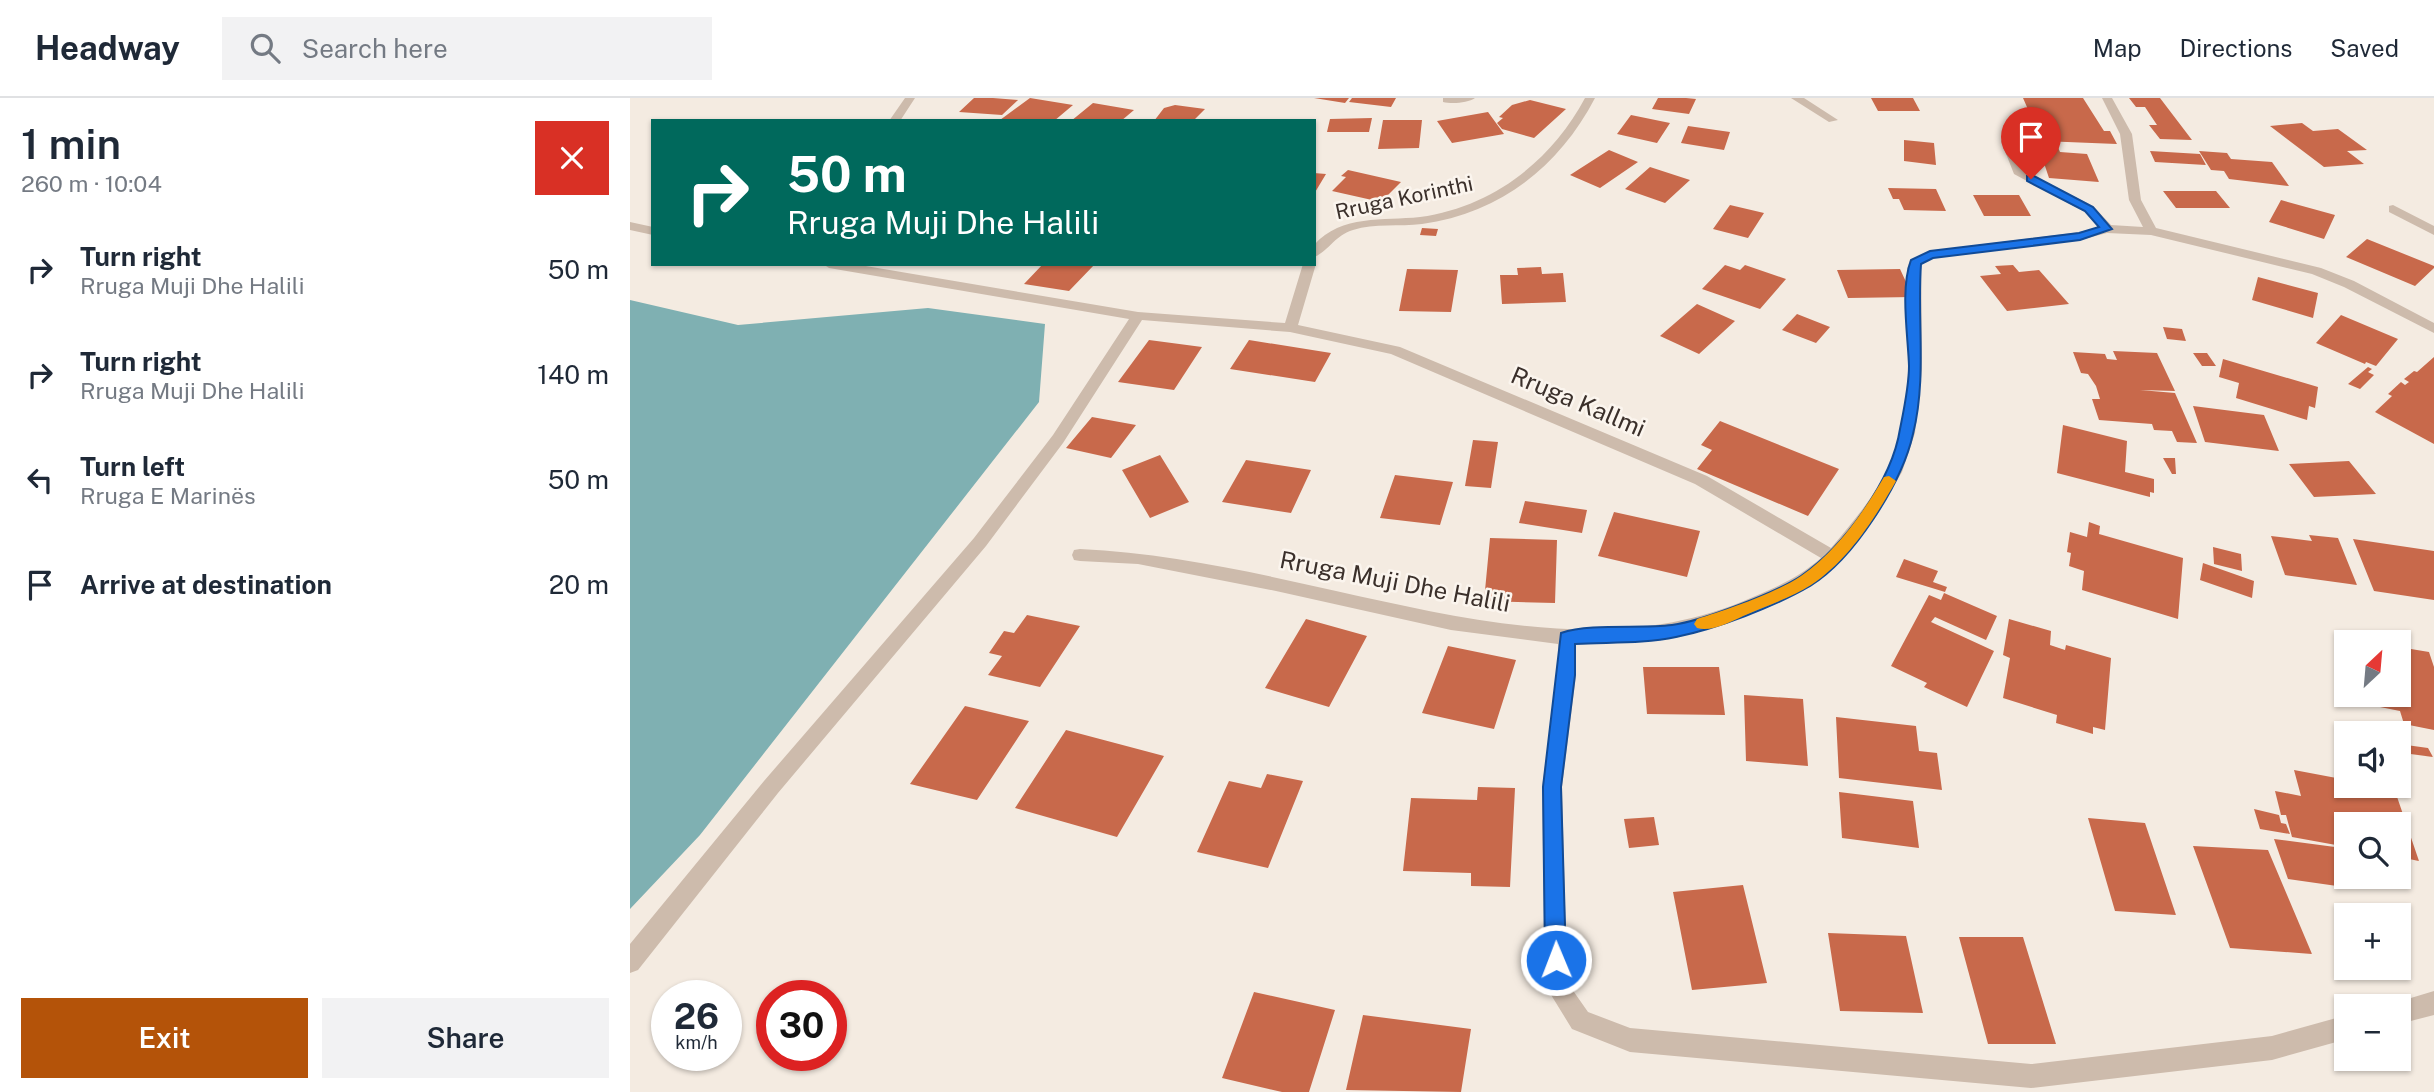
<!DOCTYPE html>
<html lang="en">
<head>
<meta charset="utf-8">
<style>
  body { margin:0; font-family:"Public Sans",sans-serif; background:#f2f2f3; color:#1f2937; height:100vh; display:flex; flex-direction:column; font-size:26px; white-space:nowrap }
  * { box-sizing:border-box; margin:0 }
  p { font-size:23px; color:#747a83 }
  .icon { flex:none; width:38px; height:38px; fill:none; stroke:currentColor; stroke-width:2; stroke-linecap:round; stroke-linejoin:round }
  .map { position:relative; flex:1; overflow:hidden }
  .panel { display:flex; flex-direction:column; background:#fff; width:630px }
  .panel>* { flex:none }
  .banner { position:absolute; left:21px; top:21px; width:665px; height:147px; border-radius:0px; box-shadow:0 2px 5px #0004; background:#00695c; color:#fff; overflow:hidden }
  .needle { width:46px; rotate:26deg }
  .tools { position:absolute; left:1704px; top:532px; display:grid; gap:14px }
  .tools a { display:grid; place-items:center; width:77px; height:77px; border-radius:0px; background:#fff; box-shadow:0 2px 5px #0004; font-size:35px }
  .speed { position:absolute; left:21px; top:882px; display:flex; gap:14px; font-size:35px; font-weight:700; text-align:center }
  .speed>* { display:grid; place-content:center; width:91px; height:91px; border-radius:50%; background:#fff; box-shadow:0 2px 5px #0004; line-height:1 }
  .speed small { font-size:18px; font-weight:400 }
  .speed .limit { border:10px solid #d22; background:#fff; color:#111 }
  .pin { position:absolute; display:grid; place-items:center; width:60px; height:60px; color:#fff; margin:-72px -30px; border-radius:50% 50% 50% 0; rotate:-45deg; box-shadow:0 0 7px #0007 }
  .pin .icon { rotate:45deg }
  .me { position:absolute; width:77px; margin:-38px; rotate:359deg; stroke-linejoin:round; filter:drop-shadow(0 0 5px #0008) }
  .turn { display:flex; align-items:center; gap:24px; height:147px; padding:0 21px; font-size:32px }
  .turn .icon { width:91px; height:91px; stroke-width:2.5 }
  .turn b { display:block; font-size:49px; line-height:60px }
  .round { display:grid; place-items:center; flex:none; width:74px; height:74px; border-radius:0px; background:#f2f2f3 }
  .head { display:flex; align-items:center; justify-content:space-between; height:119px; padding:0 21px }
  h1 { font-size:42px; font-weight:600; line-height:52px }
  .button { display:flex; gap:14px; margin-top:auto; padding:14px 21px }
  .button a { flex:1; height:80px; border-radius:0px; background:#b45309; color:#fff; font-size:28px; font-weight:600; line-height:80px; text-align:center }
  .button a+a { background:#f2f2f3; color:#1f2937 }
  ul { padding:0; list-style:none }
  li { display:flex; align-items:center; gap:21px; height:105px; padding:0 21px }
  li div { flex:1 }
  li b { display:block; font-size:26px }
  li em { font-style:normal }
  header { display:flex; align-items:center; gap:42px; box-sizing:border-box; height:98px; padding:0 35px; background:#fff; border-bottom:2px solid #e0e1e3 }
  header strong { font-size:33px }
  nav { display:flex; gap:38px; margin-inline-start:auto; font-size:24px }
  .search { width:490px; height:63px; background:#f2f2f3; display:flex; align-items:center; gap:18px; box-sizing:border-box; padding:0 24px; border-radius:0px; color:#747a83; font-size:26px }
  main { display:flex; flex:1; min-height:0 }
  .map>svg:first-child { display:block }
  .water { fill:#7fb0b2 }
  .building { fill:#c8694b }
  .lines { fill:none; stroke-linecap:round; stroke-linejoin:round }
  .minor { fill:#cdbbac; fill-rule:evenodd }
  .route { fill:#1a73e8; stroke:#114b97; stroke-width:2 }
  .slow { fill:#f59e0b }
  .labels { text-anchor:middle; stroke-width:5; stroke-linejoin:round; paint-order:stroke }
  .far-street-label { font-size:21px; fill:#3b302b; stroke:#fbf5ee }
  .street-label { font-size:24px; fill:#3b302b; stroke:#fbf5ee }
</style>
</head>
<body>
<header>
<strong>Headway</strong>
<div class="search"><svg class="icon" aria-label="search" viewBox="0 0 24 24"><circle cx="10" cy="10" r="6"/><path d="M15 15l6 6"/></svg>Search here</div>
<nav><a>Map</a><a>Directions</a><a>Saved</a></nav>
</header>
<main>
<section class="panel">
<div class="head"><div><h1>1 min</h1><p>260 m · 10:04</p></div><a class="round" style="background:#d93025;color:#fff"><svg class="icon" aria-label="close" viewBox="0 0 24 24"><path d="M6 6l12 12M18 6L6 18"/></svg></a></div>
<ul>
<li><svg class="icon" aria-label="right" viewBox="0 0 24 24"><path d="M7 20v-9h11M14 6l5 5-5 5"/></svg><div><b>Turn right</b><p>Rruga Muji Dhe Halili</p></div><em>50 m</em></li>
<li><svg class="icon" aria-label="right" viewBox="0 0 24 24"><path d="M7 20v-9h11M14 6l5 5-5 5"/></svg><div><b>Turn right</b><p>Rruga Muji Dhe Halili</p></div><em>140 m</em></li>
<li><svg class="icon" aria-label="left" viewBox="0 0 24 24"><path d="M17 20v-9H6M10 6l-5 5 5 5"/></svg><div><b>Turn left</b><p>Rruga E Marinës</p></div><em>50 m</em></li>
<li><svg class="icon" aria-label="arrive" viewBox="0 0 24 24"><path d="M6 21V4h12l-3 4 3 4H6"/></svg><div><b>Arrive at destination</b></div><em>20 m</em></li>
</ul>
<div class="button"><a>Exit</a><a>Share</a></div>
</section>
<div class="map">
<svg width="1804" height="994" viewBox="0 0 1804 994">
  <rect width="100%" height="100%" fill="#f4ebe1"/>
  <path class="water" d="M 0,202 L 108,227 L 298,210 L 415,226 L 409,304 L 70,737 L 0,811 Z"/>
  <path class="building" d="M 344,0 L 363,0 L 388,2 L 372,17 L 329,14 Z
    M 400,0 L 443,7 L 424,23 L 370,22 Z
    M 684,0 L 719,0 L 715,5 Z
    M 722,0 L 766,0 L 761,9 L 719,4 Z
    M 1028,0 L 1056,0 L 1066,1 L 1059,16 L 1022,11 Z
    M 1241,0 L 1283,0 L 1290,13 L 1248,13 Z
    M 1393,0 L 1453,0 L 1474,33 L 1480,33 L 1487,46 L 1412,43 Z
    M 1499,0 L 1530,0 L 1562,42 L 1530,41 L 1519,27 L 1527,27 L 1515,9 L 1506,9 Z
    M 900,2 L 936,11 L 904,40 L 872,31 L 867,25 L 873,20 L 869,19 L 882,7 Z
    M 463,5 L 504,12 L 491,23 L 441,23 Z
    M 545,7 L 575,11 L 563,23 L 524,23 L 534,10 Z
    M 858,14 L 874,36 L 822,45 L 807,23 Z
    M 1001,17 L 1040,25 L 1027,45 L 987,36 Z
    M 742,20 L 739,34 L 697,34 L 700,21 Z
    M 753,22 L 792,22 L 789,50 L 748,51 Z
    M 1672,25 L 1683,33 L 1708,31 L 1737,52 L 1717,53 L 1734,66 L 1694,69 L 1640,28 Z
    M 1058,28 L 1100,34 L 1094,52 L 1051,45 Z
    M 1274,42 L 1304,45 L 1306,67 L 1274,63 Z
    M 1394,45 L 1427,47 L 1430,54 L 1457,56 L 1469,84 L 1419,80 L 1410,53 L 1397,52 Z
    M 979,52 L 1008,64 L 970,90 L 940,77 Z
    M 1520,53 L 1570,56 L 1576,67 L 1525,64 Z
    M 1569,53 L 1597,55 L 1601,61 L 1642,64 L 1659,88 L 1599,81 L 1594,73 L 1581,72 Z
    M 1020,69 L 1060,82 L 1035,105 L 995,91 Z
    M 718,72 L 771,84 L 751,104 L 702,93 L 716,79 L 711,78 Z
    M 684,75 L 696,76 L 684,96 Z
    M 1258,90 L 1306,91 L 1316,113 L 1274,112 L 1269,101 L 1263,101 Z
    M 1533,93 L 1586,93 L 1600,110 L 1546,110 Z
    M 1343,97 L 1389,97 L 1401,118 L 1354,118 Z
    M 1651,102 L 1705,117 L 1694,141 L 1639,124 Z
    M 1100,107 L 1134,115 L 1118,140 L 1083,131 Z
    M 792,130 L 808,131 L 806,138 L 790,137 Z
    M 1737,141 L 1804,168 L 1804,170 L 1785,188 L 1716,159 Z
    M 413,166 L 465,166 L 439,193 L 394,186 Z
    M 1095,167 L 1110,172 L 1115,167 L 1156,181 L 1130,211 L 1072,191 Z
    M 1383,167 L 1389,174 L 1409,172 L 1439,206 L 1377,213 L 1350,178 L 1371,176 L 1365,168 Z
    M 911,169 L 912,176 L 933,175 L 936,204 L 872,206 L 870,177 L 888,177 L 887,170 Z
    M 777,171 L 828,172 L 821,214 L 769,213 Z
    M 1270,171 L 1283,199 L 1218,200 L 1207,172 Z
    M 1628,179 L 1688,195 L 1683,220 L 1622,202 Z
    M 1067,206 L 1105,223 L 1069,256 L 1030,238 Z
    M 1167,216 L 1200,229 L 1186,245 L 1152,232 Z
    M 1711,217 L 1768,241 L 1746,268 L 1736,264 L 1735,266 L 1686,245 Z
    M 1533,229 L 1552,231 L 1556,243 L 1537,241 Z
    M 519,242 L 572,249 L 544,292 L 488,284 Z
    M 619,242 L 701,255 L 685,284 L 600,271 Z
    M 1483,253 L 1527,255 L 1545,293 L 1510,292 L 1545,295 L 1567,345 L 1547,344 L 1542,333 L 1524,332 L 1522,326 L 1469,322 L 1462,301 L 1470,301 L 1466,288 L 1458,276 L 1451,275 L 1443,254 L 1475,256 L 1477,261 L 1487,262 Z
    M 1563,255 L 1577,255 L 1586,268 L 1572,268 Z
    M 1804,259 L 1804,346 L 1745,314 L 1762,298 L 1758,296 L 1771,284 L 1775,287 L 1779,284 L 1774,281 L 1784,273 L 1787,274 Z
    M 1593,261 L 1688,289 L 1685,310 L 1679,308 L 1677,322 L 1606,300 L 1609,285 L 1589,279 Z
    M 1738,269 L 1742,271 L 1738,274 L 1744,277 L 1730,291 L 1718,286 Z
    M 1563,308 L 1634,317 L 1649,353 L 1575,344 Z
    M 462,319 L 506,327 L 481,360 L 436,350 Z
    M 1090,323 L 1209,371 L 1178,418 L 1067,371 L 1082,352 L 1071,347 Z
    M 1433,327 L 1497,343 L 1495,374 L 1524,381 L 1524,395 L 1520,394 L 1520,399 L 1427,375 Z
    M 843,342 L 868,344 L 861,390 L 835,388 Z
    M 530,357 L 559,404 L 520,420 L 492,372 Z
    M 1533,360 L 1545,360 L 1546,376 L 1542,376 Z
    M 616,362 L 681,372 L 661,415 L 592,404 Z
    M 1719,363 L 1746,396 L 1684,399 L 1659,366 Z
    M 765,377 L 823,384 L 810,427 L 750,420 Z
    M 895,403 L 957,412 L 952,435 L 889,425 Z
    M 984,414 L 1070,433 L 1057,479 L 968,458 Z
    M 1459,424 L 1470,428 L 1469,436 L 1553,460 L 1548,521 L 1452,492 L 1454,473 L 1439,468 L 1441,455 L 1437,454 L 1440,434 L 1457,439 Z
    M 1679,437 L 1708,440 L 1727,487 L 1655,477 L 1641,438 L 1682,443 Z
    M 860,440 L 927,442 L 925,505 L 854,503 Z
    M 1723,441 L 1804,453 L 1804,502 L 1744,493 Z
    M 1583,449 L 1611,456 L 1612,473 L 1584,466 Z
    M 1274,461 L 1308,473 L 1303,484 L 1317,489 L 1315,494 L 1266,479 Z
    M 1573,465 L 1624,483 L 1622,500 L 1570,482 Z
    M 1314,495 L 1367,518 L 1356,542 L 1305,519 L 1301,524 L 1364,553 L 1337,609 L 1294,589 L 1297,585 L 1261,568 L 1299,497 L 1311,502 Z
    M 397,517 L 450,528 L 410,589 L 358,577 L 372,558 L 359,555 L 374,533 L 384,535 Z
    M 676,521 L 737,538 L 699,609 L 635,590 Z
    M 1379,521 L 1421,533 L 1420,547 L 1435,552 L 1436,547 L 1481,560 L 1475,632 L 1463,629 L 1463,636 L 1426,625 L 1427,617 L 1373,600 L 1380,560 L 1373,557 Z
    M 1710,537 L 1740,543 L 1740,544 L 1717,544 L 1716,557 Z
    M 818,548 L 886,562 L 864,631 L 792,615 Z
    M 1769,549 L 1799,554 L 1804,569 L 1804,632 L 1774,626 L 1770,613 L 1730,605 L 1728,597 L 1769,597 Z
    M 1013,569 L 1089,569 L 1095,617 L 1017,616 Z
    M 1114,597 L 1173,601 L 1178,668 L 1116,663 Z
    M 335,608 L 399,623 L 347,702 L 280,686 Z
    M 1206,619 L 1286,628 L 1289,653 L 1307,655 L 1312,692 L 1209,680 Z
    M 436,632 L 534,658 L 487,739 L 385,710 Z
    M 1769,646 L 1798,650 L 1803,659 L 1773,655 Z
    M 1664,672 L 1717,682 L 1717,688 L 1764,690 L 1789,763 L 1769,759 L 1769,726 L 1717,726 L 1717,749 L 1662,739 L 1656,717 L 1651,717 L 1645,693 L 1671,698 Z
    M 637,676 L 673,683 L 638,770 L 567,754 L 599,683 L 631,690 Z
    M 848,689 L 885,690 L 880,789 L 841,788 L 841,775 L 773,773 L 781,700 L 847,702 Z
    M 1209,694 L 1283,703 L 1289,750 L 1212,740 Z
    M 1624,711 L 1649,717 L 1651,725 L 1656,726 L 1660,736 L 1630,731 Z
    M 1024,719 L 1029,747 L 999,750 L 994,721 Z
    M 1458,720 L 1515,725 L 1546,817 L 1485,813 Z
    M 1644,741 L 1705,749 L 1721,790 L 1658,781 Z
    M 1563,748 L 1638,752 L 1682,856 L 1600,850 Z
    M 1113,787 L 1137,885 L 1062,892 L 1043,794 Z
    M 1198,835 L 1276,838 L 1293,915 L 1210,913 Z
    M 1329,839 L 1393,839 L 1426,946 L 1358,946 Z
    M 624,894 L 705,912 L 679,994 L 652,994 L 592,980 Z
    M 733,917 L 841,931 L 831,994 L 716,992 Z"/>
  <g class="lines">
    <path class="minor" d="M 275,0 L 285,0 L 270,23 L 259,23 Z
      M 813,0 L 845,0 C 838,5 822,6 813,4 Z
      M 955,0 L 965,0 C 929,69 870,115 792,126 C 769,129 745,125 723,132 C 705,137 698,154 684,159 L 684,147 C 712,116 753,123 790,119 C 863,109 921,63 955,0 Z
      M 1161,0 L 1174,0 L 1208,22 L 1199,24 Z
      M 1472,0 L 1482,0 L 1502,36 L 1511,102 L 1526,130 L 1691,170 L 1724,183 L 1804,225 L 1804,235 L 1714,189 L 1682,176 L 1521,137 L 1477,135 L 1450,142 L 1303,160 L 1291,167 L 1292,271 L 1285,335 L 1272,374 L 1247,417 L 1209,464 L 1182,488 L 1096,526 L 1045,540 L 946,547 L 946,577 L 932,689 L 937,884 L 958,914 L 1000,930 L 1401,966 L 1642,938 L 1717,917 L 1717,941 L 1642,962 L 1401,990 L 1000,954 L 942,931 L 915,887 L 912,689 L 928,577 L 928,546 L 821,532 L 646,493 L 508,466 L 450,463 L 444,462 L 442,457 L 444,452 L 450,451 C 537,455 622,474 706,493 C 842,523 990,559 1123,499 C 1149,488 1169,479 1191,460 L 1065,386 L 761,256 L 660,234 L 512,222 L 433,345 L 356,448 L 148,695 L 8,872 L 0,875 L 0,846 L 134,683 L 344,440 L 423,337 L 499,221 L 199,170 L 193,166 L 224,166 L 508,214 L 655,225 L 673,166 L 684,166 L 685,163 L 686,166 L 668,227 L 770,249 L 1077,378 L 1201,450 C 1221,426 1240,404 1255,377 C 1287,316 1277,237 1277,171 L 1280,162 L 1300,153 L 1450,134 L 1469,129 L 1455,114 L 1384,76 L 1371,43 L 1373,41 L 1383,43 L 1393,72 L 1463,108 L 1481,127 L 1513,129 L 1499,102 L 1490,36 Z
      M 1763,107 L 1804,128 L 1804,137 L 1759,114 L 1759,108 Z
      M 0,124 L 23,129 L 23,137 L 0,132 Z
      M 1804,893 L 1804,917 L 1769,926 L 1769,908 L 1760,908 L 1761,906 Z"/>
  </g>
  <path class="route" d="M 1397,78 L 1404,78 L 1463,109 L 1482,131 L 1450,142 L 1303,160 L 1291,166 C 1287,223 1297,280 1283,336 C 1272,385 1224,461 1180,488 C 1146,508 1086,531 1046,539 C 1014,546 978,544 945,546 L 945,577 L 931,689 L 936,862 L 933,870 L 926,873 L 918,870 L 915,862 L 913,689 L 931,535 C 961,525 1010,531 1042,527 C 1072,523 1147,494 1171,478 C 1214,448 1262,383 1270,331 C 1274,311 1279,288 1279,268 C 1278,237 1270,191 1281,162 L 1300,153 L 1449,135 L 1469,129 L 1455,113 L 1397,83 Z"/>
  <path class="slow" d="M 1259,378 L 1266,383 C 1245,420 1218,463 1181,487 C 1163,499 1138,507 1118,516 C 1104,522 1081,535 1067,530 L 1064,526 L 1067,521 C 1096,512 1146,495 1171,478 C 1206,454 1233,415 1254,379 Z"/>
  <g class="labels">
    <g class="far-street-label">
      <text transform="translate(774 100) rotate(-12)" y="7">Rruga Korinthi</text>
    </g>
    <g class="street-label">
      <text transform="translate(948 304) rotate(23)" y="8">Rruga Kallmi</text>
      <text transform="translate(765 484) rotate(11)" y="8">Rruga Muji Dhe Halili</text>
    </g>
  </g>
</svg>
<div class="tools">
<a><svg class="needle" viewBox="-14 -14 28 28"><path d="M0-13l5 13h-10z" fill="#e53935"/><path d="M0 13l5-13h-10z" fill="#747a83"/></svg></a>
<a><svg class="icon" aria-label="sound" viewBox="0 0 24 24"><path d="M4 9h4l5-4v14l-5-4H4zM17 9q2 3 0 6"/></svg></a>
<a><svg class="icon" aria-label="search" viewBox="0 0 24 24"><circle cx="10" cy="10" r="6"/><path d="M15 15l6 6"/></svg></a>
<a>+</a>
<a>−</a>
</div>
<div class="speed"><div>26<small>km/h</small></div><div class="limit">30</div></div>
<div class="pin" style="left:1401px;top:81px;background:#d93025"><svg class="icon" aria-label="arrive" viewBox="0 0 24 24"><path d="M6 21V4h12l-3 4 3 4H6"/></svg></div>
<svg class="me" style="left:926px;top:862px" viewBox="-20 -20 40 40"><circle r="17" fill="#1a73e8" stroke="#fff" stroke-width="3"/><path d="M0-11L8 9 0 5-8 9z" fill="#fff"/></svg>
<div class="banner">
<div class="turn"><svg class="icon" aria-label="right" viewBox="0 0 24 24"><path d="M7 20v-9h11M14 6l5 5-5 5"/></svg><div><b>50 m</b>Rruga Muji Dhe Halili</div></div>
</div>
</div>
</main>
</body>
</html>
